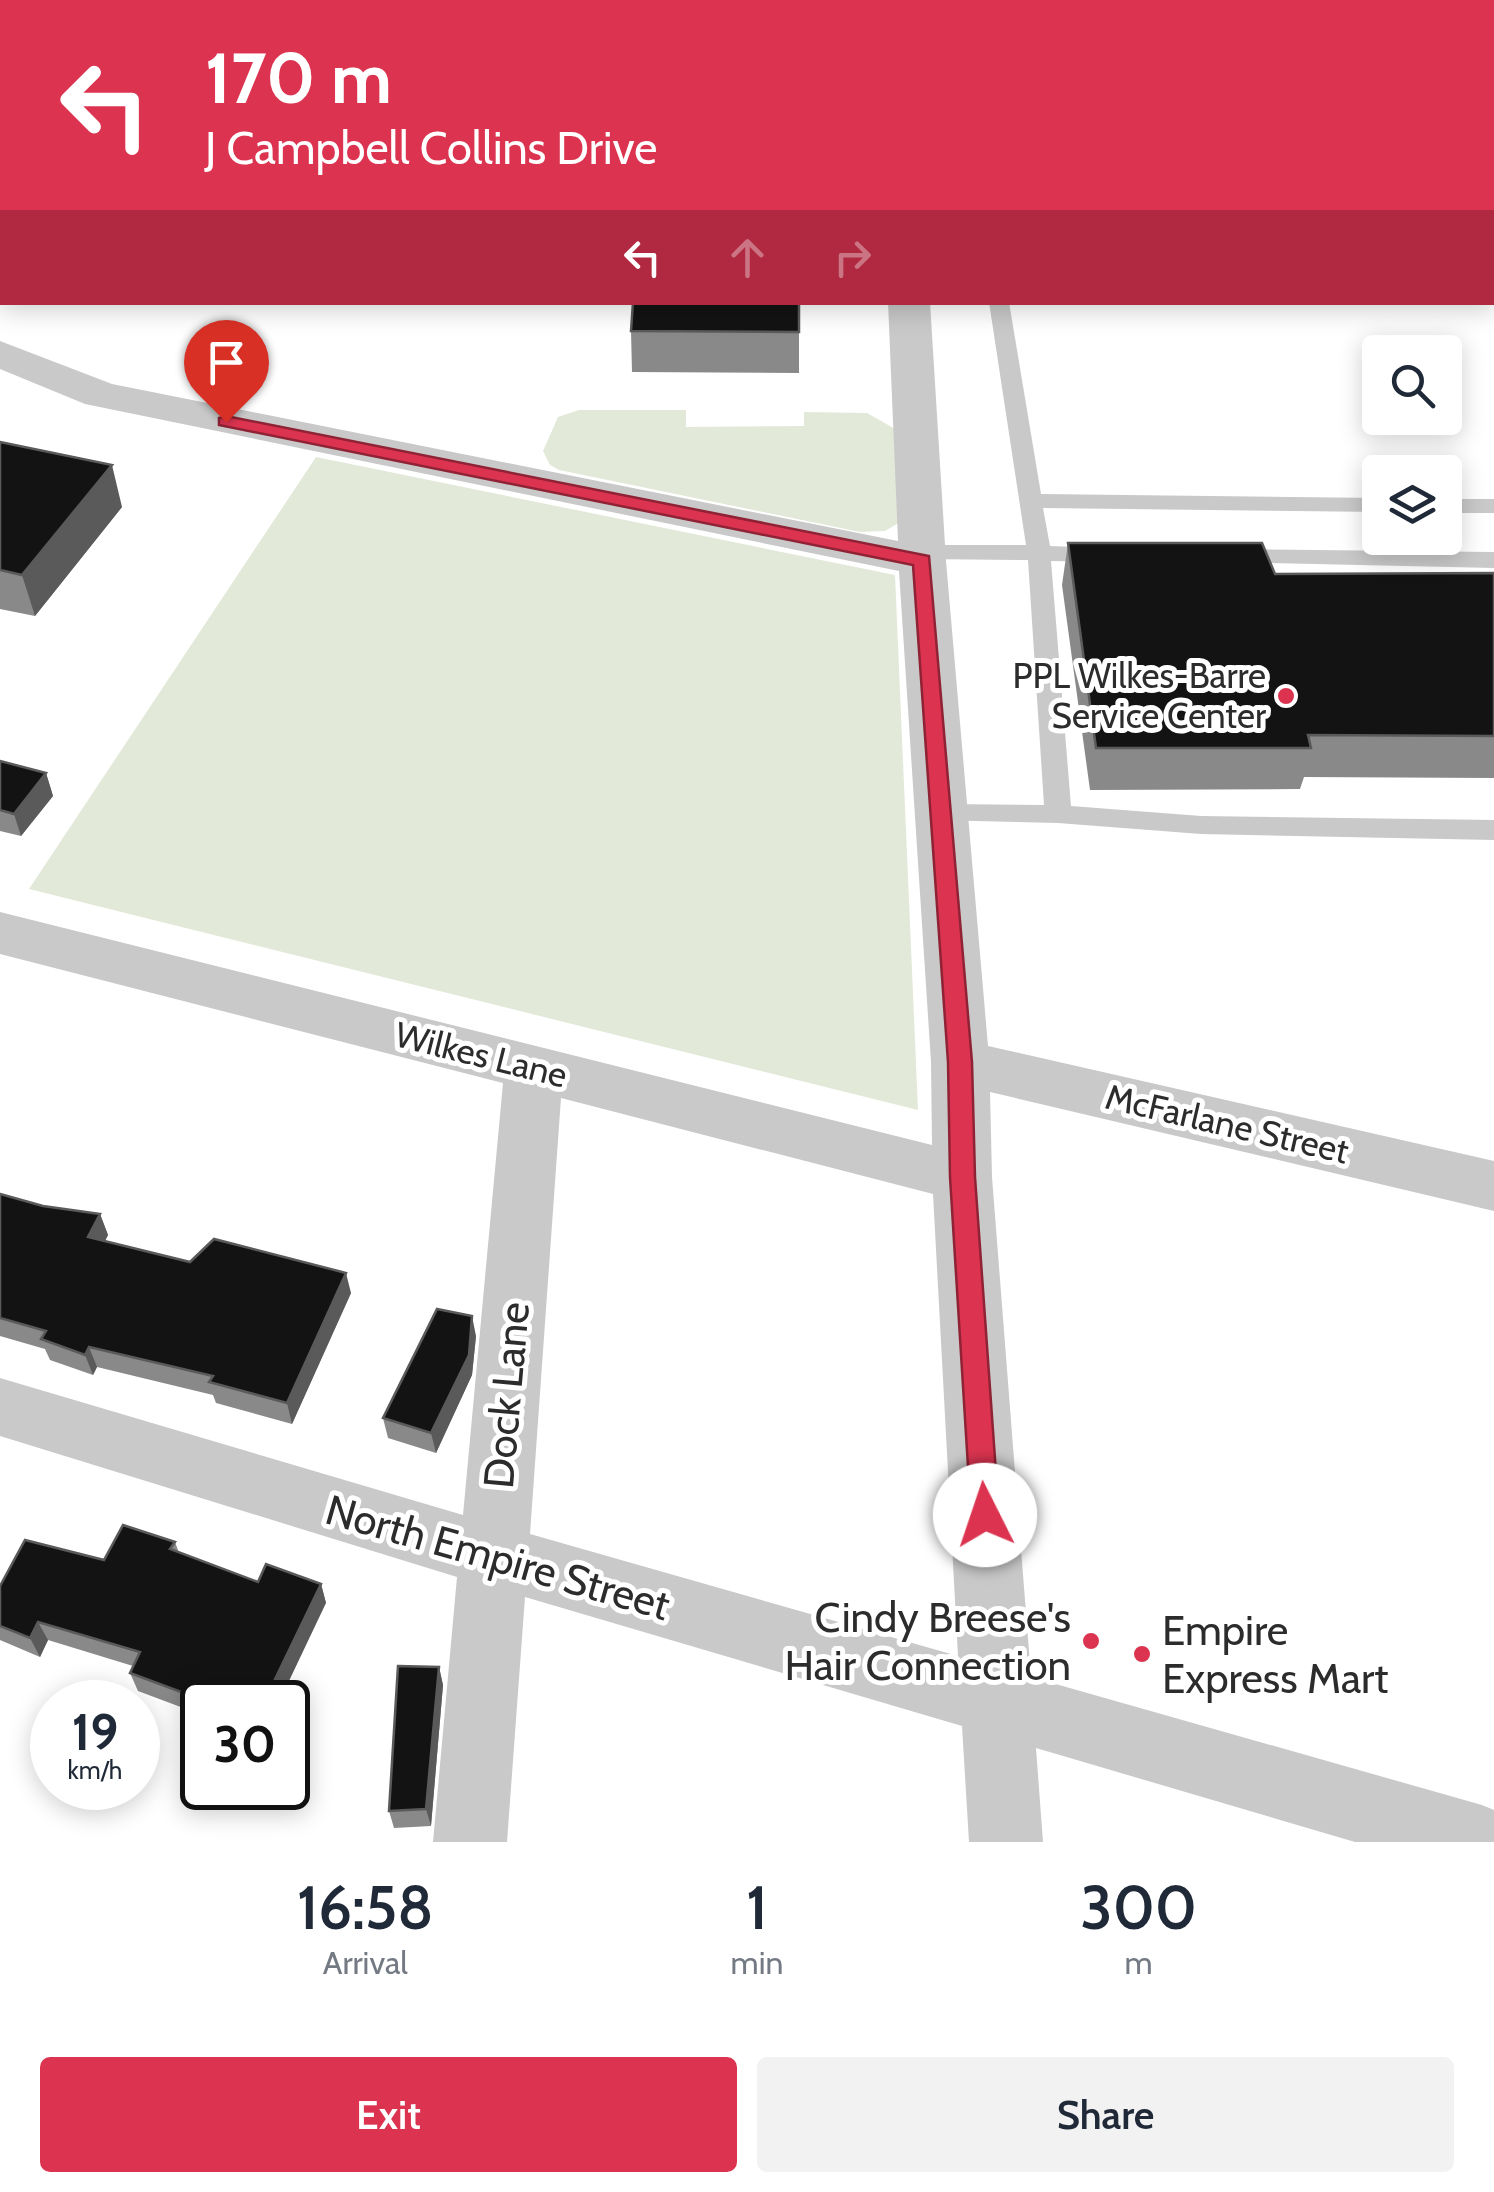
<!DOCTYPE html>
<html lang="en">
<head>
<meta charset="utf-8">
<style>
  body { margin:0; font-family:Cabin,sans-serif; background:#f2f2f3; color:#1f2937; height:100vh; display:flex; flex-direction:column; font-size:38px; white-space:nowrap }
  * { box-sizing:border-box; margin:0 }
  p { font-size:32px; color:#747a83 }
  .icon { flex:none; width:55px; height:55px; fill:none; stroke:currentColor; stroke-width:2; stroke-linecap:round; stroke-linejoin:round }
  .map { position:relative; height:1842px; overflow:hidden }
  .sheet { display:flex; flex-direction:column; background:#fff; flex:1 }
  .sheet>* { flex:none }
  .guide { position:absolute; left:0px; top:0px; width:1495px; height:305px; box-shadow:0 5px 25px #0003; background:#dc3450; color:#fff; overflow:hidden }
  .tools { position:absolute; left:1362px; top:335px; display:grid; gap:20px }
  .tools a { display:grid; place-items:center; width:100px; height:100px; border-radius:10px; background:#fff; box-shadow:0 5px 25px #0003; font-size:50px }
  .speed { position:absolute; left:30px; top:1680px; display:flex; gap:20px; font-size:50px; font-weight:700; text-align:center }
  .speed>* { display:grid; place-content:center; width:130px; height:130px; border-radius:50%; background:#fff; box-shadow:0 5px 25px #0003; line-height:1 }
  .speed small { font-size:25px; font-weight:400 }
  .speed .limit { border:5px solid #111; border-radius:15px; background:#fff; color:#111 }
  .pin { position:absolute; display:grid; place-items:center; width:85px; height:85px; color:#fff; margin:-102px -42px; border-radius:50% 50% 50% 0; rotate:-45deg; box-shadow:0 0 10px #0007 }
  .pin .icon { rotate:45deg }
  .me { position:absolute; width:110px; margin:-55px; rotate:356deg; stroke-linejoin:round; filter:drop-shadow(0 0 8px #0008) }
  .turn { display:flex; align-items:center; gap:35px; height:210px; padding:0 40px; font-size:45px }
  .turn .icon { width:130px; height:130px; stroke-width:2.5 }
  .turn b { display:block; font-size:70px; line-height:85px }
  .lanes { display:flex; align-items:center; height:95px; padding:0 40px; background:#0003; justify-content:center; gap:50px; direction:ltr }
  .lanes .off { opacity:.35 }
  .eta { display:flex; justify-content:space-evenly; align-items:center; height:170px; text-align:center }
  .eta b { font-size:60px; font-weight:600; line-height:70px }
  .action { display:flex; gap:20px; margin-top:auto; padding:20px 40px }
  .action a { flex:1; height:115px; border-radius:10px; background:#dc3450; color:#fff; font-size:40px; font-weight:600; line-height:115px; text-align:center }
  .action a+a { background:#f2f2f3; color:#1f2937 }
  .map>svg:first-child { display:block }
  .green { fill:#e3e9d9 }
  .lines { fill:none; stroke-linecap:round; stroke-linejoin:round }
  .lane { fill:#c9c9c9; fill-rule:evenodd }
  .street { fill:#c9c9c9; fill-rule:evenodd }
  .primary { fill:#a4a4a4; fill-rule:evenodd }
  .wall { fill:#898989 }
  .shaded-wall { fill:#5a5a5a }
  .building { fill:#131313; stroke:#5a5a5a; stroke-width:2.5 }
  .route { fill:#dc3450; stroke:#8f2234; stroke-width:2.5 }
  .poi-dot { fill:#dc3450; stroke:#fff; stroke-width:4 }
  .labels { text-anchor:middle; stroke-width:10; stroke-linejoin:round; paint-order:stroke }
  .poi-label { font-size:35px; fill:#2c2c2c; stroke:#fff; text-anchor:end }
  .street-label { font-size:35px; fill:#2c2c2c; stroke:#fff }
  .near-street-label { font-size:42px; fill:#2c2c2c; stroke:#fff }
  .near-poi-label { font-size:42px; fill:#2c2c2c; stroke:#fff; text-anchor:end }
</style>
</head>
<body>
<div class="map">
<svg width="1494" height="1842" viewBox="0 0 1494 1842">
  <rect width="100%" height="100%" fill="#fff"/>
  <path class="green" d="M 579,410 L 686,410 L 686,427 L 804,426 L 804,412 L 867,413 L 897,430 L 902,521 L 885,531 L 860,532 L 559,470 L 550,465 L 543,451 L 558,417 Z
    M 316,457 L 895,575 L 918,1110 L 29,889 Z"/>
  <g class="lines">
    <path class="lane" d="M 457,0 L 485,0 L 487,2 L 459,2 Z
      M 553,0 L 586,0 L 588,2 L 552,2 Z
      M 800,0 L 820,0 L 822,2 L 802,2 Z
      M 1492,129 L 1494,130 L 1494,142 L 1492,141 Z
      M 989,302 L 1009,302 L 1041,494 L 1380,498 L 1380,512 L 1043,508 L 1050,546 L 1103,548 L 1115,555 L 1103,562 L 1051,561 L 1071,806 L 1201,816 L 1494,820 L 1494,840 L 1201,834 L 1058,823 L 932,820 L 928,813 L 932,806 L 941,804 L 1044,805 L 1028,560 L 922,559 L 910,552 L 922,545 L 1026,545 Z
      M 1445,499 L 1494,499 L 1494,513 L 1445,513 Z
      M 1231,549 L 1494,552 L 1494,568 L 1223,562 L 1219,557 L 1223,552 Z"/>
    <path class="street" d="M 888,302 L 930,302 L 946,561 L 988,1046 L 1494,1161 L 1494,1211 L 990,1092 L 992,1177 L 1031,1677 L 1482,1805 L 1494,1810 L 1494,1842 L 1355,1842 L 1036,1748 L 1043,1842 L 969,1842 L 962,1726 L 525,1597 L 507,1842 L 433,1842 L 457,1577 L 0,1436 L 0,1378 L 463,1515 L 503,1083 L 0,954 L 0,912 L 932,1145 L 931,1062 L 899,571 L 85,404 L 0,369 L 0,341 L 112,384 L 898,541 ZM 561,1098 L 933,1194 L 958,1656 L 530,1534 Z"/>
    <path class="primary" d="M 1053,0 L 1106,0 L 1108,2 L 1055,2 Z
      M 1492,46 L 1494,47 L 1494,69 L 1492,69 Z"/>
  </g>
  <path class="wall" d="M 631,331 L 799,332 L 799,373 L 632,372 Z
    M 0,442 L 122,507 L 35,616 L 0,609 Z
    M 1068,543 L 1275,574 L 1494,573 L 1494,778 L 1304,777 L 1300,789 L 1090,790 L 1062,585 Z
    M 0,761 L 46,773 L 53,796 L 21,836 L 0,831 Z
    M 0,1194 L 43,1206 L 100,1214 L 108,1235 L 105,1241 L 190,1262 L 351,1293 L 292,1424 L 216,1403 L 213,1395 L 97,1367 L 93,1375 L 50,1360 L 45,1349 L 0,1336 Z
    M 476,1336 L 472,1375 L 436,1453 L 388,1438 L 383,1418 Z
    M 175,1542 L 179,1553 L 258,1582 L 321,1584 L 326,1603 L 202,1702 L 202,1735 L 199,1734 L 192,1717 L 194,1712 L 138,1691 L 130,1673 L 133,1666 L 48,1640 L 40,1657 L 0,1640 L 0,1586 Z
    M 439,1667 L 443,1685 L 431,1826 L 394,1828 L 389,1811 Z"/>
  <path class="shaded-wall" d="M 297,0 L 328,0 L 326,2 L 296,2 Z
    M 2,150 L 2,200 L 0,202 L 0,152 Z
    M 112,465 L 122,507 L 35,616 L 22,575 Z
    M 46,773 L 53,796 L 21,836 L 14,814 Z
    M 100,1214 L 108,1235 L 96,1258 L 88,1237 Z
    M 346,1273 L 351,1293 L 292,1424 L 287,1403 Z
    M 472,1316 L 476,1336 L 472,1375 L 436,1453 L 431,1433 Z
    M 89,1347 L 97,1367 L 93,1375 L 85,1355 Z
    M 321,1584 L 326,1603 L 279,1702 L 264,1702 Z
    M 38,1622 L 48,1640 L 40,1657 L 30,1638 Z
    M 439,1667 L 443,1685 L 431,1826 L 426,1809 Z"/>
  <path class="building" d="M 76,0 L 297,0 L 296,2 L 74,2 Z
    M 586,0 L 746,0 L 746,2 L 585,2 Z
    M 0,94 L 2,94 L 2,150 L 0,152 Z
    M 633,302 L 799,302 L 799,332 L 631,331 Z
    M 0,442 L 112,465 L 22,575 L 0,570 Z
    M 1068,543 L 1262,543 L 1275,574 L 1494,573 L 1494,736 L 1308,735 L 1311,748 L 1096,748 Z
    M 0,761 L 46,773 L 14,814 L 0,810 Z
    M 0,1194 L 43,1206 L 100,1214 L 88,1237 L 190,1262 L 214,1239 L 346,1273 L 287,1403 L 209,1382 L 213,1376 L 89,1347 L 85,1355 L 41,1339 L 46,1331 L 0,1318 Z
    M 437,1309 L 472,1316 L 469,1355 L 431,1433 L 383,1418 Z
    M 123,1525 L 175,1542 L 170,1549 L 258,1582 L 266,1564 L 321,1584 L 264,1702 L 202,1702 L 202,1719 L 192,1717 L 200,1699 L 130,1673 L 140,1652 L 38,1622 L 30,1638 L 0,1626 L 0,1586 L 25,1540 L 104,1560 Z
    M 398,1666 L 439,1667 L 426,1809 L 389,1811 Z"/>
  <path class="route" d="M 226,416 L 929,556 L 972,1062 L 975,1177 L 999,1515 L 995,1524 L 985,1528 L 975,1524 L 971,1515 L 950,1177 L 948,1062 L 913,565 L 219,425 L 219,418 Z"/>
  <g class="poi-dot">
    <circle cx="1286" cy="696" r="10"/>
    <circle cx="1091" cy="1641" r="10"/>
    <circle cx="1142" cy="1654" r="10"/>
  </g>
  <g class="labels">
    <g class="poi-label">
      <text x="1266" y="688">PPL Wilkes-Barre<tspan x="1266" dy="40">Service Center</tspan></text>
    </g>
    <g class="street-label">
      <text transform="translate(481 1055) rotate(14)" y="12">Wilkes Lane</text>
      <text transform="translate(1227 1124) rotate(13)" y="12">McFarlane Street</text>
    </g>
    <g class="near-street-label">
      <text transform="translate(506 1395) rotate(-85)" y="15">Dock Lane</text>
      <text transform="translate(498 1557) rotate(16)" y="15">North Empire Street</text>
    </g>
    <g class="near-poi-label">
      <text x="1071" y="1632">Cindy Breese's<tspan x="1071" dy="48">Hair Connection</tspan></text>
      <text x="1162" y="1645" text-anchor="start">Empire<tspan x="1162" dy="48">Express Mart</tspan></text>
    </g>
  </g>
</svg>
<div class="tools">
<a><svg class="icon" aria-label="search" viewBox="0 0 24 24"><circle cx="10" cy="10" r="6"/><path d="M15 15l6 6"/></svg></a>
<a><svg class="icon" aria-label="layers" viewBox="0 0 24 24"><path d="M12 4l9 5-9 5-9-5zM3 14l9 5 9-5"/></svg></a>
</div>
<div class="speed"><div>19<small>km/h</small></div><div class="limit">30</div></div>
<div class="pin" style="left:226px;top:422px;background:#d93025"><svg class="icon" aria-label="arrive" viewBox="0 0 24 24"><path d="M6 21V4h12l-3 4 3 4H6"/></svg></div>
<svg class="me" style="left:985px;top:1515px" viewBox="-20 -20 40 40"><circle r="19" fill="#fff"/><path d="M0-13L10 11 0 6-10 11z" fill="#dc3450"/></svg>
<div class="guide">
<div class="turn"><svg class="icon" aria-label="left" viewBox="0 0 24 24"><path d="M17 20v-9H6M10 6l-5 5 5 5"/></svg><div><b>170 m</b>J Campbell Collins Drive</div></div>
<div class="lanes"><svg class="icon" aria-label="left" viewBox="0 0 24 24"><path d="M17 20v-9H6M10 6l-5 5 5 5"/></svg><svg class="icon off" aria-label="ahead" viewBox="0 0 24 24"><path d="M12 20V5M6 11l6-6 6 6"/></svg><svg class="icon off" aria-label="right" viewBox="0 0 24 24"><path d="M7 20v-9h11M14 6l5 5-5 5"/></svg></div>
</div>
</div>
<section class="sheet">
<div class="eta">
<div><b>16:58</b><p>Arrival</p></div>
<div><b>1</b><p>min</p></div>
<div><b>300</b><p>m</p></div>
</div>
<div class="action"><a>Exit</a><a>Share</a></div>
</section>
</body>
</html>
